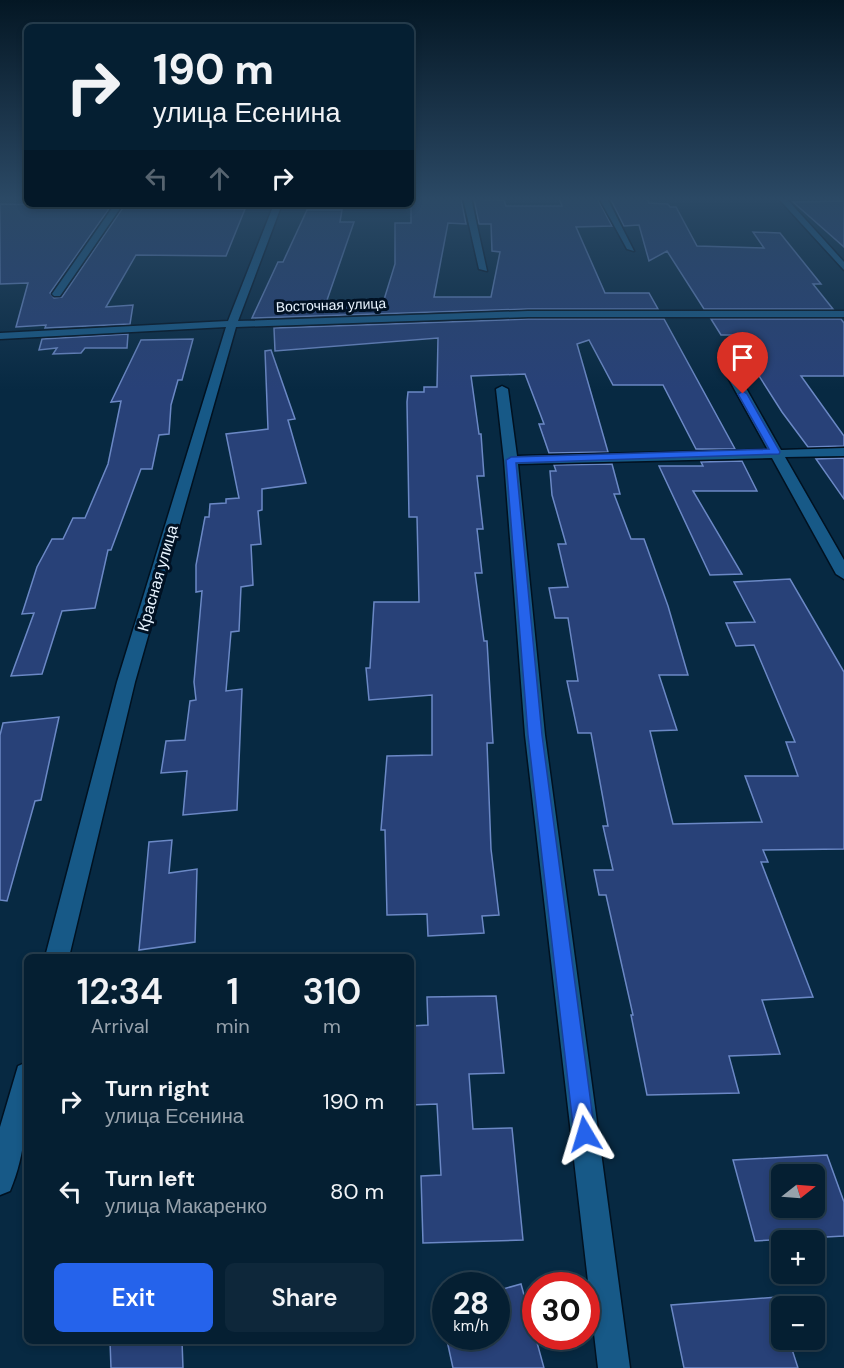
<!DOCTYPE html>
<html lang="en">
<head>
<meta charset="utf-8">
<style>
  body { margin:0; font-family:"DM Sans",sans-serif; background:#0e273a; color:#f1f3f6; height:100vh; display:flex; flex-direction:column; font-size:22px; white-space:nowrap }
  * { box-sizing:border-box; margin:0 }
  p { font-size:20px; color:#97a2ac }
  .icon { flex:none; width:33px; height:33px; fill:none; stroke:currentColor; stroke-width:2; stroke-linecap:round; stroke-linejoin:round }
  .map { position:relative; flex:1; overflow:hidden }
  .drawer { position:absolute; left:24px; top:954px; width:390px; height:390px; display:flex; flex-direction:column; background:#051f32; border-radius:9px; box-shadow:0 3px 9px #0003,0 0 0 2px #263d4d }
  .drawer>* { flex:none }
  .top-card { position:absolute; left:24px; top:24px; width:390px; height:183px; border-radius:9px; box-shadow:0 3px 9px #0003,0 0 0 2px #263d4d; background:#051f32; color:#f1f3f6; overflow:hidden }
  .needle { width:39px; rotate:73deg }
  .fabs { position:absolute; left:771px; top:1164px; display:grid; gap:12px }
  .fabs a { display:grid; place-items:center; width:54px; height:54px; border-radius:9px; background:#051f32; box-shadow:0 3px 9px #0003,0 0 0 2px #263d4d; font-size:30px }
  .speed { position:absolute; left:432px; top:1272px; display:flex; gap:12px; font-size:30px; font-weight:700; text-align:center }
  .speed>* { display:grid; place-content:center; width:78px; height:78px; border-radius:50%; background:#051f32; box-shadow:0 3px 9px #0003,0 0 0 2px #263d4d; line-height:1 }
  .speed small { font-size:15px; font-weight:400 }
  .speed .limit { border:9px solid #d22; background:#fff; color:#111 }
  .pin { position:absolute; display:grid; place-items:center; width:51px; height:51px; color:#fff; margin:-62px -26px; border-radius:50% 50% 50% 0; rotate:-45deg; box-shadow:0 0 6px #0007 }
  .pin .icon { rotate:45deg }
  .me { position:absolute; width:66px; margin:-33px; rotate:353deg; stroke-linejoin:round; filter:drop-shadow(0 0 4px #0008) }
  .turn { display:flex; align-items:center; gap:21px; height:126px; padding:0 30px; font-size:27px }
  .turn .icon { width:78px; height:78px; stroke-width:2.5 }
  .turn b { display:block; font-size:42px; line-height:51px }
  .lanes { display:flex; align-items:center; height:57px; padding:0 30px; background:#0003; justify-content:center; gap:30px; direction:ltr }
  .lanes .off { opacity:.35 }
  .eta { display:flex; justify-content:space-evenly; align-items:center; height:102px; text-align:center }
  .eta b { font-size:36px; font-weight:600; line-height:42px }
  .action { display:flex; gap:12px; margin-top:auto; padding:12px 30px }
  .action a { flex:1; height:69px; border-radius:9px; background:#2563eb; color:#fff; font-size:24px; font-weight:600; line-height:69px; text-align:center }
  .action a+a { background:#0e273a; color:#f1f3f6 }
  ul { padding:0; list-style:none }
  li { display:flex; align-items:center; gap:18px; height:90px; padding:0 30px }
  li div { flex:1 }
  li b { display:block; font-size:22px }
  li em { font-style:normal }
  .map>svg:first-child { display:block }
  .building { fill:#284178; stroke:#6b88c5; stroke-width:1.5; fill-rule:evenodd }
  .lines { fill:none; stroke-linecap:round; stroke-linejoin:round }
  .minor-casing { stroke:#011120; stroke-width:3 }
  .minor { fill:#175987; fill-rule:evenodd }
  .route { fill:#2563eb; stroke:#184099; stroke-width:1.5 }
  .labels { text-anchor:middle; stroke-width:6; stroke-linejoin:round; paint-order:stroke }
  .far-street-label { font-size:14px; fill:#e8f4ff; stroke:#001123 }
  .street-label { font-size:16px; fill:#e8f4ff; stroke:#001123 }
</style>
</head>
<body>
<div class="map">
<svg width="844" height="1368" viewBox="0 0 844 1368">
  <rect width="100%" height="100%" fill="#072942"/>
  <path class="building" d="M 411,198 L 461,199 L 466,224 L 448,223 L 434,297 L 491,297 L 500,252 L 492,251 L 491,224 L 479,224 L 474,199 L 504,200 L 506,206 L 562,206 L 559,198 L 597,198 L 612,226 L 576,227 L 605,293 L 649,293 L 658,309 L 528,309 L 252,318 L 278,262 L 283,262 L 307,210 L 342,210 L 340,222 L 354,222 L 326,303 L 383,303 L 395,264 L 395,223 L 411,223 Z
    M 610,198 L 647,198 L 649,203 L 668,204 L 670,207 L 676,207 L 697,246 L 764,248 L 753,232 L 780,233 L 821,284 L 813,284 L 833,309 L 704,309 L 667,251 L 649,261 L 639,225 L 624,226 Z
    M 844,201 L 844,247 L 793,202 Z
    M 0,204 L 111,206 L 50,293 L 54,298 L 62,297 L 124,206 L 245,209 L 226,256 L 136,255 L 106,307 L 133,305 L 130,324 L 45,328 L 46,325 L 16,327 L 28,283 L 0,284 Z
    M 528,319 L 664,319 L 735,449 L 696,449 L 663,385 L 613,385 L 589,340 L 577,344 L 608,452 L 549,453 L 539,424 L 544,424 L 525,374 L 471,376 L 479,434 L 481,434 L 484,476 L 477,476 L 483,529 L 477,529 L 482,573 L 475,573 L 484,641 L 487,641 L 493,743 L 487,743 L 491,849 L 499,915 L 482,916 L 484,933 L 428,936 L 427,914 L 387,915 L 385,830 L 381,830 L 387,756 L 432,755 L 432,695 L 369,700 L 366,668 L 370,668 L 374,602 L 419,602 L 417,517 L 409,517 L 407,402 L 408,392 L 424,392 L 424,387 L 437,387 L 438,338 L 275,351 L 274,328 Z
    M 711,319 L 841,319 L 844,323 L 844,376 L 801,376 L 844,436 L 844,446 L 808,447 L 782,412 L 733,335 L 721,335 Z
    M 128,334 L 127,348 L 85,348 L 81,353 L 53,354 L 57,348 L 39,350 L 42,339 Z
    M 193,339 L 182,380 L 178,380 L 171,405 L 169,434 L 159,435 L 152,469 L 141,469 L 111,550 L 108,550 L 95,608 L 62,611 L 42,674 L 11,676 L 34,613 L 22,614 L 37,567 L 52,539 L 63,539 L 73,518 L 85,518 L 108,464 L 121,401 L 111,402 L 141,340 Z
    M 271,350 L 295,419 L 288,420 L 306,483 L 262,489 L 262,510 L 258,511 L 261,544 L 251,545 L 253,585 L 241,587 L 239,631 L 231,632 L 226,691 L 242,689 L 237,810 L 183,815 L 187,771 L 161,773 L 166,741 L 185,740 L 190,701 L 196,700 L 194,682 L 202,591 L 196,592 L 196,565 L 205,517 L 209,517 L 210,504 L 226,503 L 226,499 L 239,498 L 226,434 L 268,429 L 265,351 Z
    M 844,458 L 844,499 L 816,459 Z
    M 742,461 L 757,491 L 693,491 L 742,574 L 710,575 L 659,466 L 703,466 L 701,462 Z
    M 612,464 L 620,494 L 614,494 L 631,539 L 644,539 L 668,606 L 688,675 L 659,675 L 677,730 L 650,731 L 673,824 L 762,822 L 745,776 L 798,776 L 786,742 L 795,742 L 754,645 L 736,646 L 726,623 L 755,622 L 734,582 L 790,579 L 844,672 L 844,849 L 763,850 L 768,862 L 761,862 L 813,997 L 762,1000 L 780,1054 L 729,1056 L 739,1093 L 647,1095 L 631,1015 L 633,1015 L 606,895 L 599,895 L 594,870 L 613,870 L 603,826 L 608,826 L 591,733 L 578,733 L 567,681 L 578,681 L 568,618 L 555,618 L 549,588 L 568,587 L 558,544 L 566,544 L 552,495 L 550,471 L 556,471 L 554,465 Z
    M 59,717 L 41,800 L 35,801 L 7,901 L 0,900 L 0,735 L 3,723 Z
    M 172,840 L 169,873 L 197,869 L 195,942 L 139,950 L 149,842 Z
    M 496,996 L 504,1073 L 469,1074 L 473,1129 L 512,1128 L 523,1240 L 423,1243 L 421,1176 L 441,1175 L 437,1104 L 411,1105 L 411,1026 L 428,1025 L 427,997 Z
    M 827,1155 L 844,1202 L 844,1236 L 755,1241 L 733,1160 ZM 782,1174 L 814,1174 L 814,1208 L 782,1208 Z
    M 521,1284 L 544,1368 L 453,1368 L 446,1336 L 496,1336 L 496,1291 Z
    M 777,1297 L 782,1312 L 782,1340 L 789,1340 L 798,1368 L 684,1368 L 671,1305 Z
    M 110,1341 L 182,1341 L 183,1368 L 111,1368 Z"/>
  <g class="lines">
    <defs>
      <path id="minor" d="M 463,198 L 471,198 L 487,271 L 479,269 Z
        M 599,198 L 607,198 L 634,251 L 627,249 Z
        M 778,198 L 786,198 L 844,262 L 844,270 Z
        M 115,204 L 123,204 L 60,296 L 54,296 L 52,294 Z
        M 274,204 L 282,204 L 238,321 L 528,311 L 844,311 L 844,317 L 528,317 L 236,327 L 135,682 L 69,957 L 45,957 L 117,682 L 226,327 L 0,339 L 0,333 L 228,321 Z
        M 732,371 L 738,374 L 781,450 L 844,448 L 844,456 L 785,457 L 844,560 L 844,579 L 836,574 L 772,458 L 518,464 L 545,735 L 630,1368 L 598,1368 L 525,735 L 504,460 L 496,389 L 502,386 L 508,389 L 517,456 L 768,450 L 726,374 Z
        M 27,1062 C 27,1106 28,1149 10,1191 L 0,1195 L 0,1127 L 18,1066 Z"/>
    </defs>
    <use href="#minor" class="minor-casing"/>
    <use href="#minor" class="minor"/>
  </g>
  <linearGradient id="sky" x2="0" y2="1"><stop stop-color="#041724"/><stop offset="0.51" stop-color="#2b4965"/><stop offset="1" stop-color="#2b4965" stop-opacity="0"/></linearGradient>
  <rect width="844" height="390" fill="url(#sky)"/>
  <path class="route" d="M 743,391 L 747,394 L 780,452 L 779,454 L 516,463 L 542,735 L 595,1134 L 592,1141 L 585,1144 L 577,1141 L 574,1134 L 528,735 L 506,460 L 511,457 L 769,449 L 738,394 Z"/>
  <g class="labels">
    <g class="far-street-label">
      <text transform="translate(331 305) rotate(-2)" y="5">Восточная улица</text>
    </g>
    <g class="street-label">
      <text transform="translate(157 578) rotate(-74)" y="6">Красная улица</text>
    </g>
  </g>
</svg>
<div class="fabs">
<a><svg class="needle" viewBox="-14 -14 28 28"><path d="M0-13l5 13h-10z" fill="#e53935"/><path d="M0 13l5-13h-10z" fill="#97a2ac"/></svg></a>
<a>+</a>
<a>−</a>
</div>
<div class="speed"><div>28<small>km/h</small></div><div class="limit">30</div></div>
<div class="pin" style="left:743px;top:394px;background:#d93025"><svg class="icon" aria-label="arrive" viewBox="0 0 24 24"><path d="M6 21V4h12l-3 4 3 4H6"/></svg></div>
<svg class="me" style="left:585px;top:1134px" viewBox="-20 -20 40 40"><path d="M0-17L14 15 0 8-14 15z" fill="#2563eb" stroke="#fff" stroke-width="4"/></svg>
<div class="top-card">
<div class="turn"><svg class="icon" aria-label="right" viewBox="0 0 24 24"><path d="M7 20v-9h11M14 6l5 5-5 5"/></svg><div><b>190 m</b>улица Есенина</div></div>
<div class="lanes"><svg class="icon off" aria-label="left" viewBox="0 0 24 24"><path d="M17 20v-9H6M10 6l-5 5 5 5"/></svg><svg class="icon off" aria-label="ahead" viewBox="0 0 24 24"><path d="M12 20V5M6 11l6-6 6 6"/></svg><svg class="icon" aria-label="right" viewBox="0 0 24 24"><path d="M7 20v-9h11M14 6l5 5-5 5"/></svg></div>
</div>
<section class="drawer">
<div class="eta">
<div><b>12:34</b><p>Arrival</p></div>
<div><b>1</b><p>min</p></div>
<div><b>310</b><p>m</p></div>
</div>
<ul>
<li><svg class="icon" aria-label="right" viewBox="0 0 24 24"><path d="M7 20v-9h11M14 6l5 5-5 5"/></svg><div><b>Turn right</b><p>улица Есенина</p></div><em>190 m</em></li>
<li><svg class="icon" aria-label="left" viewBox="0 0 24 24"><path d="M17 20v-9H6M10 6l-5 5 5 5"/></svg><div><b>Turn left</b><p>улица Макаренко</p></div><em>80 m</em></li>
</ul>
<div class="action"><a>Exit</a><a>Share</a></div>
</section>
</div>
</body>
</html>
